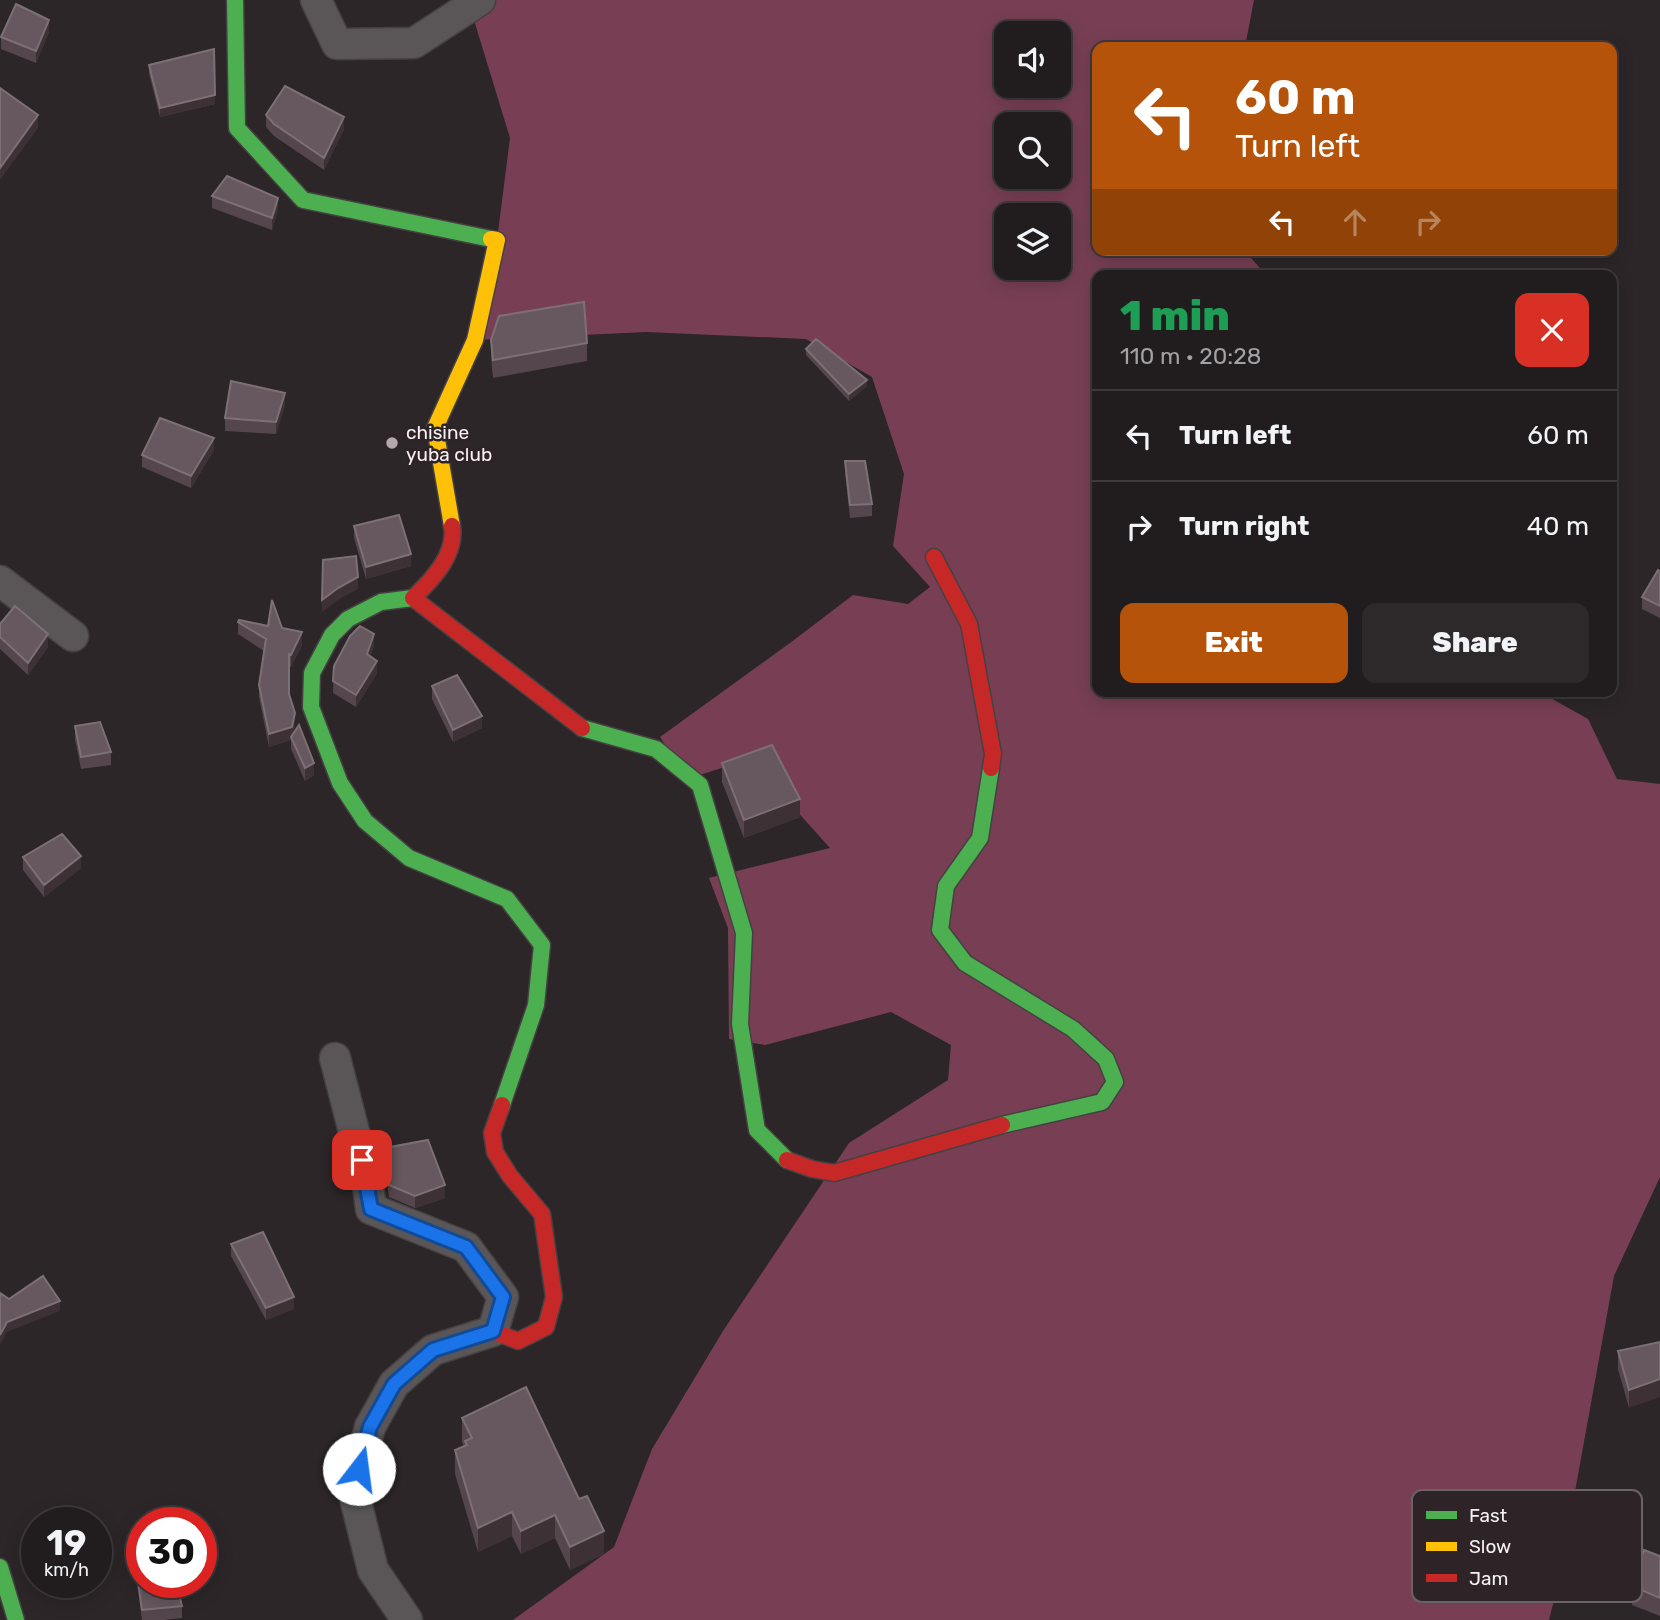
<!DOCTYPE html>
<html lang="en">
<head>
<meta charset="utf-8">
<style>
  body { margin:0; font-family:Rubik,sans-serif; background:#2d292b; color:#f1f3f6; height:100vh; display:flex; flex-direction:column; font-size:26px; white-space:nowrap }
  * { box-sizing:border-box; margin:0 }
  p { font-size:23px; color:#a2a1a4 }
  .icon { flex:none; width:38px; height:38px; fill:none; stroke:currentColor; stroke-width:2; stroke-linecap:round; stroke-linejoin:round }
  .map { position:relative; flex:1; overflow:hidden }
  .sheet { position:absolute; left:1092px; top:270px; width:525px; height:427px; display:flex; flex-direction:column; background:#211c1e; border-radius:14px; box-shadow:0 4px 18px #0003,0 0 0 2px #3e3a3c }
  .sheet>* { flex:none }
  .top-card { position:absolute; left:1092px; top:42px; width:525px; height:214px; border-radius:14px; box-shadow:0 4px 18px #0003,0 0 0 2px #3e3a3c; background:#b45309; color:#fff; overflow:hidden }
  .fabs { position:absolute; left:994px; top:21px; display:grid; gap:14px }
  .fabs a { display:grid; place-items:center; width:77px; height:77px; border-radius:14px; background:#211c1e; box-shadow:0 4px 18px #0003,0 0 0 2px #3e3a3c; font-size:35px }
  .speed { position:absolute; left:21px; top:1507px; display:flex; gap:14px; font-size:35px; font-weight:700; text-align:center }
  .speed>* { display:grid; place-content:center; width:91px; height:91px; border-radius:50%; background:#211c1e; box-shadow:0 4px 18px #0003,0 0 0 2px #3e3a3c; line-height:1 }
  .speed small { font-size:18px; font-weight:400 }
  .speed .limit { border:10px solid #d22; background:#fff; color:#111 }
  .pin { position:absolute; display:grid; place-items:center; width:60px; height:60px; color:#fff; margin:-30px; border-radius:14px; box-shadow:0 4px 10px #0006 }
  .me { position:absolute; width:77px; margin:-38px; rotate:15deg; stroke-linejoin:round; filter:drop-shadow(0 0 5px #0008) }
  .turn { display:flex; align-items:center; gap:24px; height:147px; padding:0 28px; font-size:32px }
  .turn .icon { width:91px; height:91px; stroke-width:2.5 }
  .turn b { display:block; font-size:49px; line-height:60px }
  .lanes { display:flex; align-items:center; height:66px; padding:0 28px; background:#0003; justify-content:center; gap:35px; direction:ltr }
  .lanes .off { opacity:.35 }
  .round { display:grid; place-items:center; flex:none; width:74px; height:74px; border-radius:14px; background:#2d292b }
  .headline { display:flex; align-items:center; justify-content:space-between; height:119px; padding:0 28px }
  h1 { font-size:42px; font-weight:800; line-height:52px; color:#1e9e55 }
  .action { display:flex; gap:14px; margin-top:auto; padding:14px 28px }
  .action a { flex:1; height:80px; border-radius:14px; background:#b45309; color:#fff; font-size:28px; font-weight:800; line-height:80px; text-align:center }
  .action a+a { background:#2d292b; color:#f1f3f6 }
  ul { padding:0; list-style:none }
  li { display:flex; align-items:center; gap:21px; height:91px; padding:0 28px; border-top:2px solid #3e3a3c }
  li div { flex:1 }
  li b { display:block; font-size:26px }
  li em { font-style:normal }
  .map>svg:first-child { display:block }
  .forest { fill:#783f54; fill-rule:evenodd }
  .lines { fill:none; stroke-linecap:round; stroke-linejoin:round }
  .street-casing { stroke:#454142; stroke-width:33 }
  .fast-casing { stroke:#454142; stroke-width:19 }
  .slow-casing { stroke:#454142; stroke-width:19 }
  .jam-casing { stroke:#454142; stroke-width:19 }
  .street { stroke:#5a5658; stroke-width:30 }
  .fast { stroke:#4caf50; stroke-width:16 }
  .slow { stroke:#ffc107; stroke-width:16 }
  .jam { stroke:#c62828; stroke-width:16 }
  .wall { fill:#54464c }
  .shaded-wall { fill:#3d3136 }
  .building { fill:#66585e; stroke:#7c7075; stroke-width:2 }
  .route-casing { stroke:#114b97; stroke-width:18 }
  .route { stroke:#1a73e8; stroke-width:12 }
  .poi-dot { fill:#b0aaac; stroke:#2e2427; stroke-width:2.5 }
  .labels { text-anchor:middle; stroke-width:5; stroke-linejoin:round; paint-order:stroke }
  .poi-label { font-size:19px; fill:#f7f1f3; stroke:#2e2427; text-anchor:start }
  .key { fill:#2e2427; stroke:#6a6264; stroke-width:2 }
  .key-label { font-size:19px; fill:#f7f1f3 }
</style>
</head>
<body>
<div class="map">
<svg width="1660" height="1620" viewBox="0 0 1660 1620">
  <rect width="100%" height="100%" fill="#2c2628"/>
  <path class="forest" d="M 480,0 L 1254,0 L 1245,47 L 1097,47 L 1097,250 L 1244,250 L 1266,275 L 1097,275 L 1097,691 L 1538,691 L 1588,719 L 1617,779 L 1660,784 L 1660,1177 L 1614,1276 L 1559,1580 L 1549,1620 L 513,1620 L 614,1547 L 652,1449 L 723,1331 L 849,1143 L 948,1080 L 951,1045 L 891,1012 L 765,1045 L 729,1039 L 728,928 L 709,878 L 830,848 L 750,759 L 687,779 L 660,737 L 794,640 L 853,595 L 908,604 L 930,587 L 893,546 L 904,474 L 872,377 L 806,339 L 646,332 L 475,340 L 497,240 L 510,138 L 470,7 ZM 1006,33 L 1059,33 L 1059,86 L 1006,86 ZM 1006,124 L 1059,124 L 1059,177 L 1006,177 ZM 1006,215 L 1059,215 L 1059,268 L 1006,268 Z"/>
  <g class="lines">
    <defs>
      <path id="street" d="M 316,0 L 337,44 L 414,43 L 480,0
        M 0,581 L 73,636
        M 335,1058 L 368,1186 L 371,1209 L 466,1247 L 503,1297 L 493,1331 L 433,1350 L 394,1384 L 370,1427 L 353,1490 L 373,1570 L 407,1620"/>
      <path id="fast" d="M 235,0 L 237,128 L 303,200 L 491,239
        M 413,598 L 381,602 L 348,619 L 332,635 L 312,673 L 311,707 L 340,783 L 365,821 L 409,858 L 507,899 L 542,945 L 536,1005 L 502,1105
        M 582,728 L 656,749 L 700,785 L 744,933 L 740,1024 L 757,1130 L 787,1160
        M 991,768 L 980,838 L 946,886 L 940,930 L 965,963 L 1073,1029 L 1106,1059 L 1115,1082 L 1102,1102 L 1002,1125
        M 0,1567 L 16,1620"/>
      <path id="slow" d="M 452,526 L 435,428 L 475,340 L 497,240 L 491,239"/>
      <path id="jam" d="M 452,526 C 457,554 432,580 413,598 L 582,728
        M 934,557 L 969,624 L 993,754 L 991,768
        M 787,1160 L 812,1169 L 834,1173 L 1002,1125
        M 493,1331 L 518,1341 L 546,1327 L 554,1297 L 542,1214 L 510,1176 L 495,1152 L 492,1133 L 502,1105"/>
    </defs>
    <use href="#street" class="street-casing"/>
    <use href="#fast" class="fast-casing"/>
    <use href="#slow" class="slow-casing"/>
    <use href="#jam" class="jam-casing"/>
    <use href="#street" class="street"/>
    <use href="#fast" class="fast"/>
    <use href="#slow" class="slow"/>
    <use href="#jam" class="jam"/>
  </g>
  <path class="wall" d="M 49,32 L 36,63 L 1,49 L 1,37 Z
    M 149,65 L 215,104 L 160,117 L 149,74 Z
    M 266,115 L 344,129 L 324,170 L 274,136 L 266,127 Z
    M 212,196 L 278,210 L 272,230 L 212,208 Z
    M 491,340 L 587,343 L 587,361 L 493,378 L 491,358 Z
    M 806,349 L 867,386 L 849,401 L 806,355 Z
    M 285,405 L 276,434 L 225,431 L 225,418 Z
    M 214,450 L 191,488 L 142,467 L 142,455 Z
    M 845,461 L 872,504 L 872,516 L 850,518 L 845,473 Z
    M 354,526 L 411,566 L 366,579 L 354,538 Z
    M 1660,572 L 1660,618 L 1642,609 L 1642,597 Z
    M 238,622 L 282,628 L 302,645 L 291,667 L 289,666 L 289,694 L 295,725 L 293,734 L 314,775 L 305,781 L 291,749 L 291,740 L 269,747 L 259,697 L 259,685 L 264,651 L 238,634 Z
    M 0,624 L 48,647 L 28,675 L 0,649 Z
    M 374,646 L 370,657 L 377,673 L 356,707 L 333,693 L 334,666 Z
    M 432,686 L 482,728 L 453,742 L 432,699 Z
    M 75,726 L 111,752 L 111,765 L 81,769 L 75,739 Z
    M 722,763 L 800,817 L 744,838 L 722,782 Z
    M 23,857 L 81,868 L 44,897 L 23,870 Z
    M 384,1148 L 445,1198 L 415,1208 L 389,1197 L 384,1160 Z
    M 231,1244 L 294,1309 L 266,1320 L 231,1256 Z
    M 1660,1342 L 1629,1408 L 1618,1369 L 1618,1351 Z
    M 462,1418 L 604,1554 L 570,1570 L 555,1538 L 521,1554 L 512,1536 L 478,1552 L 455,1474 L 455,1450 L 464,1446 L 462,1442 Z
    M 1660,1556 L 1660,1616 L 1632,1605 L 1632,1586 Z
    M 135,1558 L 182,1606 L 182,1618 L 164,1620 L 142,1620 L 135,1570 Z"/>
  <path class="shaded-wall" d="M 49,20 L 49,32 L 36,63 L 36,51 Z
    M 215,95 L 215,104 L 160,117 L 160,108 Z
    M 38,115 L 38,128 L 0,180 L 0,168 Z
    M 344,117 L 344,129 L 324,170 L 324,158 Z
    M 278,198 L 278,210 L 272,230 L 272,218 Z
    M 867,380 L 867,386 L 849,401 L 849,394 Z
    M 285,393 L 285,405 L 276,434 L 276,422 Z
    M 214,438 L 214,450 L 191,488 L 191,476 Z
    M 411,554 L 411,566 L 366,579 L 366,567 Z
    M 358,577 L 358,589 L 338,600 L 322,612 L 322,600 L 338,588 Z
    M 302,632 L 302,645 L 291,667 L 291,655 Z
    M 48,634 L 48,647 L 28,675 L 28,663 Z
    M 374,634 L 374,646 L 367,666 L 367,654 Z
    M 377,661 L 377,673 L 356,707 L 356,695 Z
    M 295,713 L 295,725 L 292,739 L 291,737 L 291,740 L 269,747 L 269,734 Z
    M 482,716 L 482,728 L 453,742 L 453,730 Z
    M 314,763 L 314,775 L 305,781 L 305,768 Z
    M 800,799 L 800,817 L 744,838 L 744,820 Z
    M 81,856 L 81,868 L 44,897 L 44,885 Z
    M 445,1185 L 445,1198 L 415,1208 L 415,1196 Z
    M 294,1297 L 294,1309 L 266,1320 L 266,1308 Z
    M 60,1301 L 60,1311 L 7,1332 L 0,1345 L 0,1335 L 7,1322 Z
    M 1660,1379 L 1660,1397 L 1629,1408 L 1629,1390 Z
    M 512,1512 L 512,1536 L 478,1552 L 478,1528 Z
    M 555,1515 L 555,1538 L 521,1554 L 521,1531 Z
    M 604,1531 L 604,1554 L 570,1570 L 570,1547 Z"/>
  <path class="building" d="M 16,4 L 49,20 L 36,51 L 1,37 Z
    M 214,49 L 215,95 L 160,108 L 149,65 Z
    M 285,86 L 344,117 L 324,158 L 274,124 L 266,115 Z
    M 0,88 L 38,115 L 0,168 Z
    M 227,176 L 278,198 L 272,218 L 212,196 Z
    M 584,302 L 587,343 L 493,360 L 491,340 L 499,316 Z
    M 816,339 L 867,380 L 849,394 L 806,349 Z
    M 231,381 L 285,393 L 276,422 L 225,418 Z
    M 160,418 L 214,438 L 191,476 L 142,455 Z
    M 845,461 L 865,461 L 872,504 L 850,505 Z
    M 399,515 L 411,554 L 366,567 L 354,526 Z
    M 356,556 L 358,577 L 338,588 L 322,600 L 323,560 Z
    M 1658,570 L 1660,572 L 1660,606 L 1642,597 Z
    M 272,600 L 282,628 L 302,632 L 291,655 L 289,654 L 289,694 L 295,713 L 292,727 L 269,734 L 259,685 L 266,639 L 238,622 L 239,620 L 268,626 Z
    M 15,606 L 48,634 L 28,663 L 0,637 L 0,624 Z
    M 360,626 L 374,634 L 367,654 L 377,661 L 356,695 L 333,681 L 334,666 L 350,636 Z
    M 457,675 L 482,716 L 453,730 L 432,686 Z
    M 100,722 L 111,752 L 81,757 L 75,726 Z
    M 299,725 L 314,763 L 305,768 L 291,737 Z
    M 772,745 L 800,799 L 744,820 L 722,763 Z
    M 62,834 L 81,856 L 44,885 L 23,857 Z
    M 428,1140 L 445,1185 L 415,1196 L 389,1185 L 384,1148 Z
    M 263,1232 L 294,1297 L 266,1308 L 231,1244 Z
    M 43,1276 L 60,1301 L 7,1322 L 0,1335 L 0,1293 L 9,1299 Z
    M 1660,1342 L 1660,1379 L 1629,1390 L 1618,1351 Z
    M 526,1387 L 579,1499 L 587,1496 L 604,1531 L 570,1547 L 555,1515 L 521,1531 L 512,1512 L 478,1528 L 455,1450 L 467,1445 L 465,1441 L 472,1438 L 462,1418 Z
    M 1644,1550 L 1660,1556 L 1660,1598 L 1632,1586 Z
    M 142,1557 L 142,1582 L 176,1582 L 182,1606 L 142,1610 L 135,1558 Z"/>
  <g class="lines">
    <defs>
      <path id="route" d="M 359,1469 L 370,1427 L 394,1384 L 433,1350 L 493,1331 L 503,1297 L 466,1247 L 371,1209 L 362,1160"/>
    </defs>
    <use href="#route" class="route-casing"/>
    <use href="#route" class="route"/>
  </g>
  <circle class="poi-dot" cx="392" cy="443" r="7"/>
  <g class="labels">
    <g class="poi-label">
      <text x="406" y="439">chisine<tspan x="406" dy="22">yuba club</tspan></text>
    </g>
  </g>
  <rect x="1412" y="1490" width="230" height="112" rx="10" class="key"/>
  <rect x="1426" y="1511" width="31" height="8" fill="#4caf50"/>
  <rect x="1426" y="1542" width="31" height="9" fill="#ffc107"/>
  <rect x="1426" y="1574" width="31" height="8" fill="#c62828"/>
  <g class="key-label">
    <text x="1469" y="1522">Fast</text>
    <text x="1469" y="1553">Slow</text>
    <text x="1469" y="1585">Jam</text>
  </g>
</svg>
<div class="fabs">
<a><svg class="icon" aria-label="sound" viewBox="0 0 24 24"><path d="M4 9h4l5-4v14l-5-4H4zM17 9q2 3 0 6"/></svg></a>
<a><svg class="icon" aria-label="search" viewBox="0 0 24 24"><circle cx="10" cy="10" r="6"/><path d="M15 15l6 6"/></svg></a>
<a><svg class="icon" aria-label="layers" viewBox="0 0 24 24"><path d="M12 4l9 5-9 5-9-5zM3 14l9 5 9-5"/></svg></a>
</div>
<div class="speed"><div>19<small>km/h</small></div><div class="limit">30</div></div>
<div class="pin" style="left:362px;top:1160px;background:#d93025"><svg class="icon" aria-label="arrive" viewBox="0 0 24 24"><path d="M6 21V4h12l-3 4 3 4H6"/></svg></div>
<svg class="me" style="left:359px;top:1469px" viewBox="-20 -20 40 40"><circle r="19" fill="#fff"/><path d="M0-13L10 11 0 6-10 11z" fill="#1a73e8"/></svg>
<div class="top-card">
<div class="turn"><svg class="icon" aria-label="left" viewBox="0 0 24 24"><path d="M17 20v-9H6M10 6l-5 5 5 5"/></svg><div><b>60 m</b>Turn left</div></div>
<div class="lanes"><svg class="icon" aria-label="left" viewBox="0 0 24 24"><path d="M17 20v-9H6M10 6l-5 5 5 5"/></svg><svg class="icon off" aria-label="ahead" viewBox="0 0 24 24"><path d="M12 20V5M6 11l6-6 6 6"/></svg><svg class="icon off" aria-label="right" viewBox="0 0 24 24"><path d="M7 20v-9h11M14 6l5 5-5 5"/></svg></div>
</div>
<section class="sheet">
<div class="headline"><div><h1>1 min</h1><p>110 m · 20:28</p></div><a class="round" style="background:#d93025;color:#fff"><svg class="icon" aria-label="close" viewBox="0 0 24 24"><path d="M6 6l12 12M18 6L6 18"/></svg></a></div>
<ul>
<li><svg class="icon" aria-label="left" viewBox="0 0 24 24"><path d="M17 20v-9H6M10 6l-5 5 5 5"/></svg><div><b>Turn left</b></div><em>60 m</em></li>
<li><svg class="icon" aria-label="right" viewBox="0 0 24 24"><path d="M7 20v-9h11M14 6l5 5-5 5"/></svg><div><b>Turn right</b></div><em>40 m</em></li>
</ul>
<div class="action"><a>Exit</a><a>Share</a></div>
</section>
</div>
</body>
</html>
